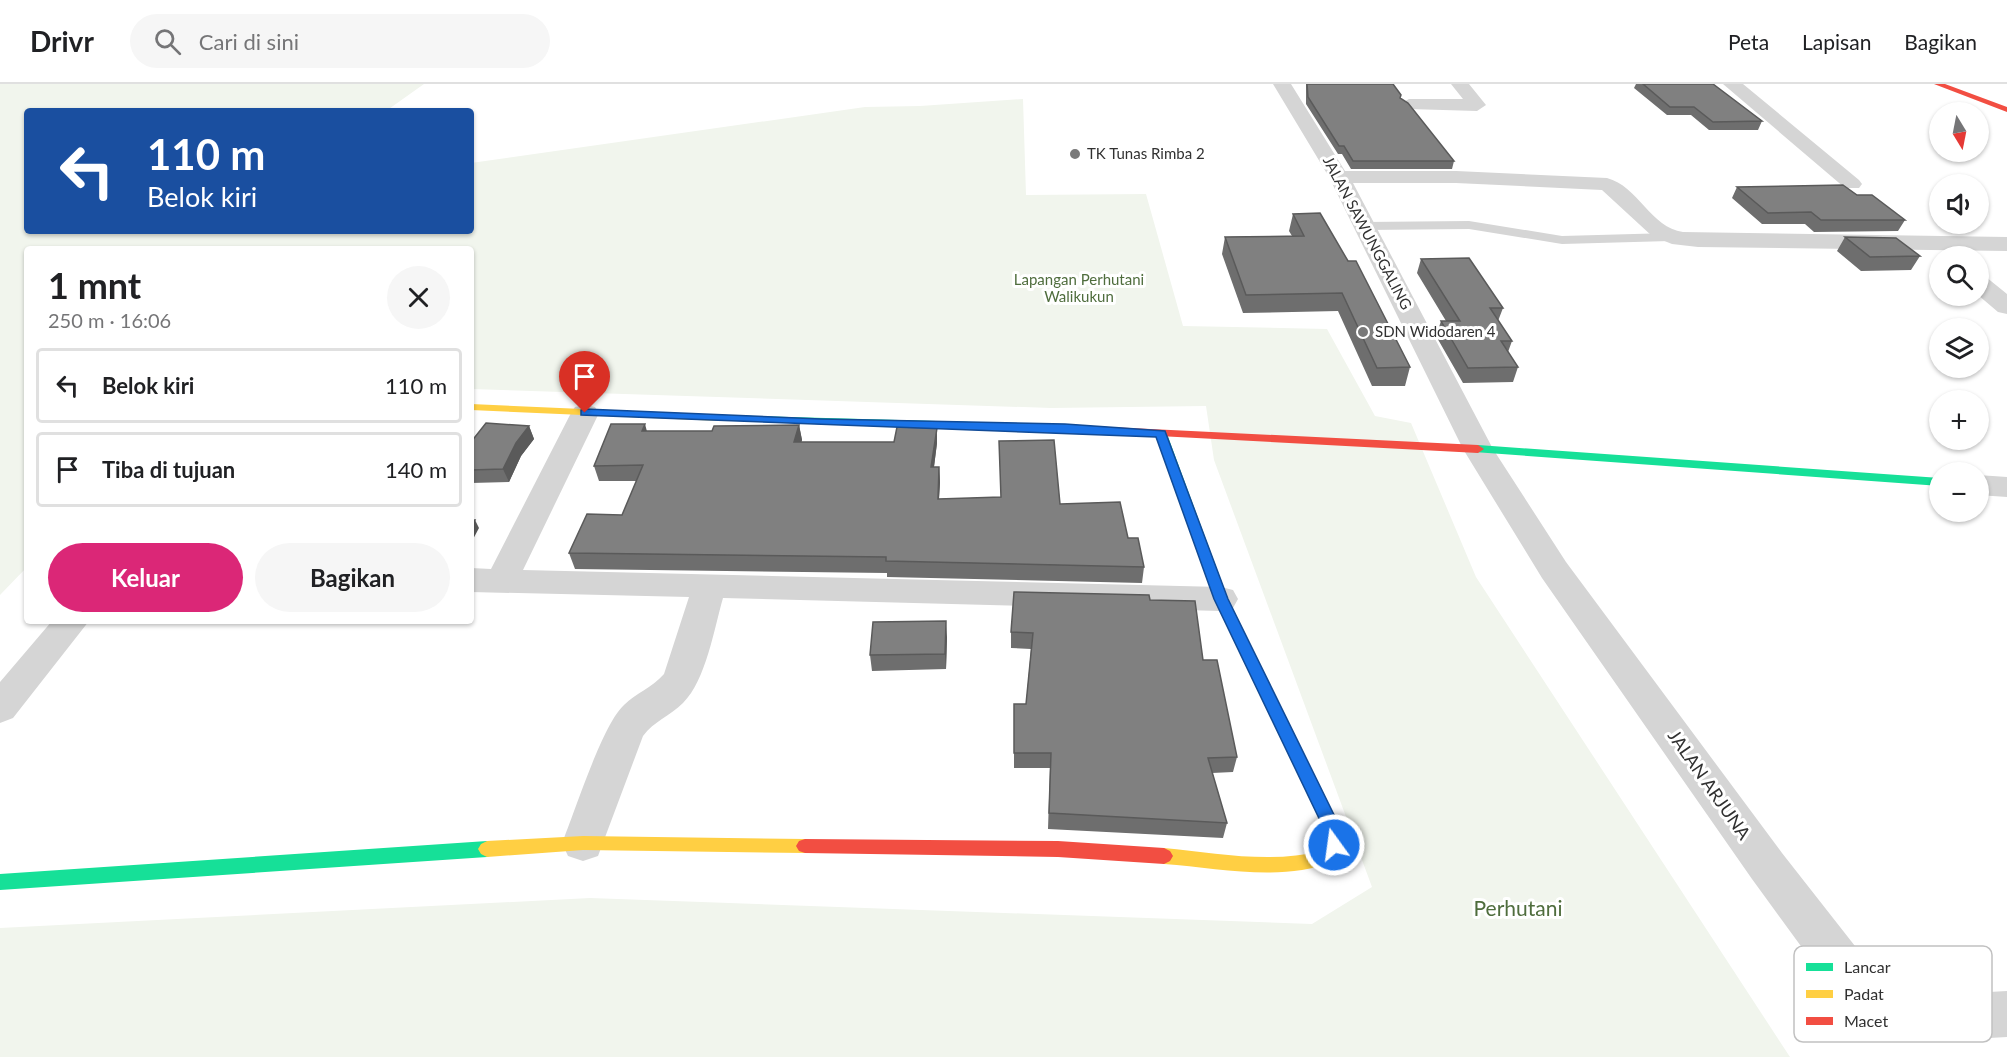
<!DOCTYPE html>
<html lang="id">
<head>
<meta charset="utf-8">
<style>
  body { margin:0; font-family:Lato,sans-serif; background:#f6f6f6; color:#202124; height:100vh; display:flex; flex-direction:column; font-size:22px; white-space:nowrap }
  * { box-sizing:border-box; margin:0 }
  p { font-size:20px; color:#757577 }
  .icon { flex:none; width:33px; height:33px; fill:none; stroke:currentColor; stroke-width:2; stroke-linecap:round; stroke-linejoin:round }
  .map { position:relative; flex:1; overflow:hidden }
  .sheet { position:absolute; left:24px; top:162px; width:450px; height:378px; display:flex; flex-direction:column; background:#fff; border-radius:6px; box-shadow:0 2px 4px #0004 }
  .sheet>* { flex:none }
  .guide { position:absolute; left:24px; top:24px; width:450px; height:126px; border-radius:6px; box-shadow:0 2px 4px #0004; background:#1a4fa0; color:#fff; overflow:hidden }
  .needle { width:39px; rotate:170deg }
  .tools { position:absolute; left:1929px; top:18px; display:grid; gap:12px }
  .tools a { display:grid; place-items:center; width:60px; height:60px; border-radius:50%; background:#fff; box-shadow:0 2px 4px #0004; font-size:30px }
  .pin { position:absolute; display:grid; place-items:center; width:51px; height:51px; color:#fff; margin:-62px -26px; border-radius:50% 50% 50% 0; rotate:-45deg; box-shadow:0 0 6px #0007 }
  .pin .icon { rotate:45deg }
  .me { position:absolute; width:66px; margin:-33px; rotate:346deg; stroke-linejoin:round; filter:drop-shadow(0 0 4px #0008) }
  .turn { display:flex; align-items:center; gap:21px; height:126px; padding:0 24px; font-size:27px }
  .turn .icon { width:78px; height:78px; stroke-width:2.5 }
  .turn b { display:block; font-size:42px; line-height:51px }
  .round { display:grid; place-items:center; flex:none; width:63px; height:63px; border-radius:32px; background:#f6f6f6 }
  .headline { display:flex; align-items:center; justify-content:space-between; height:102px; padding:0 24px }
  h1 { font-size:36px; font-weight:700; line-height:45px }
  .button { display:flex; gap:12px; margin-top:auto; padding:12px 24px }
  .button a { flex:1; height:69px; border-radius:36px; background:#db2777; color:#fff; font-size:24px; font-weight:700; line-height:69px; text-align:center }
  .button a+a { background:#f6f6f6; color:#202124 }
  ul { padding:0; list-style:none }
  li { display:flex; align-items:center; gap:18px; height:75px; margin:0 12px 9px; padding:0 12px; border:3px solid #e0e0e0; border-radius:6px }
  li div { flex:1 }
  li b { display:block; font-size:22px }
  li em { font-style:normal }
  header { display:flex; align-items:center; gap:36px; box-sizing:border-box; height:84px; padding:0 30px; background:#fff; border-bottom:2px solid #e0e0e0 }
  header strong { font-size:28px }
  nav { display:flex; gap:33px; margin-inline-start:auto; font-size:21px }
  .search { width:420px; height:54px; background:#f6f6f6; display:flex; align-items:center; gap:15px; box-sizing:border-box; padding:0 21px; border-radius:33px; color:#757577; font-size:22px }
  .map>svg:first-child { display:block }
  .green { fill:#f1f5ed }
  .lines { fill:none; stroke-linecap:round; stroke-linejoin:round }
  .lane { fill:#d5d5d5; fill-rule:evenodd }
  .street { fill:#d5d5d5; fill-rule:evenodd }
  .fast { fill:#16e098; fill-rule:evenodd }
  .slow { fill:#ffcf43; fill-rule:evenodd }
  .jam { fill:#f24e42; fill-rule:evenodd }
  .wall { fill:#6e6e6e }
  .shaded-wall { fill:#5a5a5a }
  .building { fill:#808080; stroke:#5a5a5a; stroke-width:1.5 }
  .route { fill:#1a73e8; stroke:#114b97; stroke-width:1.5 }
  .poi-dot { fill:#797979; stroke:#fff; stroke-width:2 }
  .labels { text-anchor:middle; stroke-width:6; stroke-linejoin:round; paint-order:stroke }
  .far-poi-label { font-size:15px; fill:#313131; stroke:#fff; text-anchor:start }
  .far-street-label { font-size:15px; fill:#313131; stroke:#fff }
  .far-park-label { font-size:15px; fill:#4f6d3d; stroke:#fff }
  .street-label { font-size:18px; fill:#313131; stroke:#fff }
  .near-park-label { font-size:21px; fill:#4f6d3d; stroke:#fff }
  .key { fill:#fff; stroke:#c1c1c1; stroke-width:1.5 }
  .key-label { font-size:16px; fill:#313131 }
</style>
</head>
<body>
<header>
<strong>Drivr</strong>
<div class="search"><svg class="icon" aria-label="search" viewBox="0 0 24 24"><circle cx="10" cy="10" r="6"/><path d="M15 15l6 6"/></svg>Cari di sini</div>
<nav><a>Peta</a><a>Lapisan</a><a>Bagikan</a></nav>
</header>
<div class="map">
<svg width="2007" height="973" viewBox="0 0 2007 973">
  <rect width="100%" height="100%" fill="#fff"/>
  <path class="green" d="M 0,0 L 424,0 L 386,27 L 27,27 L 27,147 L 471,147 L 471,79 L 865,23 L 920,22 L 1023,15 L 1026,111 L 1146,110 L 1183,242 L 1327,245 L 1375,332 L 1411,339 L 1476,493 L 1790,973 L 0,973 L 0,844 L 590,814 L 1312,840 L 1372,803 L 1214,376 L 1206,322 L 1051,324 L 471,305 L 471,165 L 27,165 L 27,483 L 0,511 Z"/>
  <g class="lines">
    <path class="lane" d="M 1469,137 L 1562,152 L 1670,149 L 1676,153 L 1670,157 L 1562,160 L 1469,145 L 1365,146 L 1359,142 L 1365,138 Z"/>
    <path class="street" d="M 1273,0 L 1291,0 L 1345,87 L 1456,87 L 1607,94 C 1638,102 1651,144 1683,148 L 2007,153 L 2007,167 L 1698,163 L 1672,160 L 1652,152 L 1602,106 L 1456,99 L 1353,99 L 1493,365 L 1566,478 L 1782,769 L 1873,885 L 1900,905 L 1936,911 L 2007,907 L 2007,953 L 1936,957 L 1891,949 L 1874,942 L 1841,917 L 1752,795 L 1542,494 L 1463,365 L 1329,93 Z
      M 1451,0 L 1469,0 L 1486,21 L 1477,27 L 1409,25 L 1400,20 L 1409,15 L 1463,15 Z
      M 1723,0 L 1743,0 L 1859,96 L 1862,100 L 1859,104 L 1845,104 Z
      M 1978,191 L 1986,193 L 2007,210 L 2007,230 L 1998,228 L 1978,211 Z
      M 585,321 L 595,323 L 599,329 L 523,486 L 1221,503 L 1233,506 L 1238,515 L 1233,524 L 1221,527 L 723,514 C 714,545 706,596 683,619 C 670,632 654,637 643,652 L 598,772 L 583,777 L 568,772 L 562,759 C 575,728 602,641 624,621 C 636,609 652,604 664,590 L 689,513 L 471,508 L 471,484 L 491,485 L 571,329 L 575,323 Z
      M 1978,391 L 2007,393 L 2007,413 L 1978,411 Z
      M 52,537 L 89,537 L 13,634 L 0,639 L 0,598 Z"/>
    <path class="fast" d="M 720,331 L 1049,340 L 1055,344 L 1049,348 L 716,336 L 714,334 Z
      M 1161,346 L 1167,350 L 1228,515 L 1253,567 L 1251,571 L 1241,571 L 1214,515 L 1155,350 Z
      M 1478,361 L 1940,394 L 1940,402 L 1474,368 L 1472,365 Z
      M 487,757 L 493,760 L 496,765 L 493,770 L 487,773 L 0,806 L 0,790 Z"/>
    <path class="slow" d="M 471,320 L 720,331 L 726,334 L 720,337 L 471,326 Z
      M 1246,562 L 1251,563 L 1253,567 L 1343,749 L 1343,761 L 1333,778 C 1280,798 1219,784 1164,780 L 1158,777 L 1155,772 L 1158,767 L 1164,764 C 1215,769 1271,780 1321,767 L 1326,760 L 1327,749 L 1239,567 L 1241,563 Z
      M 583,752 L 805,755 L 811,757 L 814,762 L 811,767 L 805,769 L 583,766 L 487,773 L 481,770 L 478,765 L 481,760 L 487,757 Z"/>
    <path class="jam" d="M 1934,0 L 1945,0 L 2007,23 L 2007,28 Z
      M 1049,340 L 1478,361 L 1484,365 L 1478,369 L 1045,346 L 1043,344 Z
      M 805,755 L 1058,757 L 1164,764 L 1170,767 L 1173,772 L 1170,777 L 1164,780 L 1058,773 L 805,769 L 799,767 L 796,762 L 799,757 Z"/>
  </g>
  <path class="wall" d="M 1306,0 L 1393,0 L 1400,14 L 1454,77 L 1452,85 L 1351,85 L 1342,70 L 1338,70 L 1306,20 Z
    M 1636,0 L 1713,0 L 1762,37 L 1758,46 L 1709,46 L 1691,31 L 1667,31 L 1634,4 Z
    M 1737,103 L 1857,111 L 1905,136 L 1898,147 L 1814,148 L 1805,140 L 1762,140 L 1732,114 Z
    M 1293,130 L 1348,177 L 1410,283 L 1405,302 L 1372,302 L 1338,227 L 1243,229 L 1222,170 L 1225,153 L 1292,152 L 1289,147 Z
    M 1845,153 L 1920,172 L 1911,186 L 1861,187 L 1837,167 Z
    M 1421,175 L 1503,224 L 1498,237 L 1512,257 L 1508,268 L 1518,283 L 1513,298 L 1463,299 L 1436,252 L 1441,237 L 1446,237 L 1417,189 Z
    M 799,341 L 802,356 L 801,358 L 937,359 L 934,383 L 939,383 L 940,398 L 939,415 L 1001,413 L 999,357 L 1060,420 L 1128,454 L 1144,483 L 1142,499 L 887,493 L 887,489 L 575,485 L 569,469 L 622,431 L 637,397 L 599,397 L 594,382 L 647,347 L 712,347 Z
    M 529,342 L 534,355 L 521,372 L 509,398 L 471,399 L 471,358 Z
    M 1150,516 L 1203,576 L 1237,673 L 1233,688 L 1212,689 L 1227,739 L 1223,754 L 1048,745 L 1050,684 L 1014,684 L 1014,620 L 1026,620 L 1031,565 L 1011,564 L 1011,548 Z
    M 947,553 L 946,585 L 872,587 L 870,571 Z"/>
  <path class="shaded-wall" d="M 645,340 L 649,355 L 642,347 Z
    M 799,341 L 802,356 L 797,374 L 794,358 Z
    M 529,342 L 534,355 L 521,372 L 509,398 L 503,385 L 516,359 Z
    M 937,344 L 937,359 L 932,398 L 931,383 Z
    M 939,383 L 940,398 L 938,430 L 938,415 Z
    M 475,436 L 479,444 L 471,459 L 471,444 Z
    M 946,537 L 947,553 L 946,585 L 945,570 Z"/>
  <path class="building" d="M 1307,0 L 1393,0 L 1401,11 L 1400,14 L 1408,19 L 1454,77 L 1353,77 L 1344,62 L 1339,62 L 1308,13 Z
    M 1643,0 L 1713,0 L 1762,37 L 1713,38 L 1694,23 L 1670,23 Z
    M 1843,101 L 1857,111 L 1872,111 L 1905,136 L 1821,136 L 1811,128 L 1768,129 L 1737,103 Z
    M 1320,129 L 1348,177 L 1356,177 L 1410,283 L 1377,284 L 1342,209 L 1246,211 L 1225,153 L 1304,152 L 1293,130 Z
    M 1845,153 L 1896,154 L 1920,172 L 1870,173 Z
    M 1469,174 L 1503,224 L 1490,224 L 1512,257 L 1501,257 L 1518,283 L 1468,284 L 1441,237 L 1460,237 L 1421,175 Z
    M 486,339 L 529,342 L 516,359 L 503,385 L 471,386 L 471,358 Z
    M 611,340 L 645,340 L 642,347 L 712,347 L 714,342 L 799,341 L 794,358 L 894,358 L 897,343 L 937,344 L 931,383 L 939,383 L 938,415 L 1001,413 L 999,357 L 1054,356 L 1060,420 L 1120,418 L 1128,454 L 1138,454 L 1144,483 L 886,477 L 886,473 L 569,469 L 587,430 L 622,431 L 643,381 L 594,382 Z
    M 471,436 L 475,436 L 471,444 Z
    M 1014,508 L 1149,511 L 1150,516 L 1195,517 L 1203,576 L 1217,576 L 1237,673 L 1208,674 L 1227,739 L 1049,729 L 1051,669 L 1014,669 L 1014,620 L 1026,620 L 1033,549 L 1011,548 Z
    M 946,537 L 945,570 L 870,571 L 873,538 Z"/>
  <path class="route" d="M 585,325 L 821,335 L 1065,340 L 1165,347 L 1228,515 L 1343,749 L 1340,766 L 1334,768 L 1328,766 L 1326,749 L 1214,515 L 1156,353 L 581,331 L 581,326 Z"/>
  <g class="poi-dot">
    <circle cx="1075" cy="70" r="6"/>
    <circle cx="1363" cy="248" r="6"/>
  </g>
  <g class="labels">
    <g class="far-poi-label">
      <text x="1087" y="75">TK Tunas Rimba 2</text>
      <text x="1375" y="253">SDN Widodaren 4</text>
    </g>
    <g class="far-street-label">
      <text transform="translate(1367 149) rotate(62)" y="5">JALAN SAWUNGGALING</text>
    </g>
    <g class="far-park-label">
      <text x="1079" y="201">Lapangan Perhutani<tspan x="1079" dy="17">Walikukun</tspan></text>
    </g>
    <g class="street-label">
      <text transform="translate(1709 701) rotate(55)" y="6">JALAN ARJUNA</text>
    </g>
    <g class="near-park-label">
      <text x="1518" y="832">Perhutani</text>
    </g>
  </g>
  <rect x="1794" y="862" width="198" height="96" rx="9" class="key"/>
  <rect x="1806" y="879" width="27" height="8" fill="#16e098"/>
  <rect x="1806" y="906" width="27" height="8" fill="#ffcf43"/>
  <rect x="1806" y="933" width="27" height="8" fill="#f24e42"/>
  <g class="key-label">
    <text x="1844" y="889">Lancar</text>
    <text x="1844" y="916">Padat</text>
    <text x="1844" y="943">Macet</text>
  </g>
</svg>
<div class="tools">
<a><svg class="needle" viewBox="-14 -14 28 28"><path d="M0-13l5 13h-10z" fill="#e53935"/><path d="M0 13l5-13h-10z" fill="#757577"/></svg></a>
<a><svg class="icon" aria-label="sound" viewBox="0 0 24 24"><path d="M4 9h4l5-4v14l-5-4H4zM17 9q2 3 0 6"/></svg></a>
<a><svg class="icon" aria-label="search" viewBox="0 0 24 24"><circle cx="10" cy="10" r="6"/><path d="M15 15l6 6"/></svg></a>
<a><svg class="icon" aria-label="layers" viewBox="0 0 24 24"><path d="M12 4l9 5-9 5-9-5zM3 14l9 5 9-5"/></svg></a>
<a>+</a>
<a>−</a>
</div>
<div class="pin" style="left:585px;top:329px;background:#d93025"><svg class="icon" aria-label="arrive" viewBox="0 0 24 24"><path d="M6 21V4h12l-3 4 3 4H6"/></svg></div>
<svg class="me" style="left:1334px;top:761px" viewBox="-20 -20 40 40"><circle r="17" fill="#1a73e8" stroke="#fff" stroke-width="3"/><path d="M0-11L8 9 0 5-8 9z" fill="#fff"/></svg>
<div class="guide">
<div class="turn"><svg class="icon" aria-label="left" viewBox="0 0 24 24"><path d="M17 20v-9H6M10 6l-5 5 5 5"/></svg><div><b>110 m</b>Belok kiri</div></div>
</div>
<section class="sheet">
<div class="headline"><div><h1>1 mnt</h1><p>250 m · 16:06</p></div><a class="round"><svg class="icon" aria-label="close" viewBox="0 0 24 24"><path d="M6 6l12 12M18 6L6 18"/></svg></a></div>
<ul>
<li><svg class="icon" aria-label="left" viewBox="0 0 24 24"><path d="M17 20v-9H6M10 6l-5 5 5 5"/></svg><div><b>Belok kiri</b></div><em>110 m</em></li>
<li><svg class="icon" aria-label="arrive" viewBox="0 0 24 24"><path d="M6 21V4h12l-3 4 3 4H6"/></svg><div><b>Tiba di tujuan</b></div><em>140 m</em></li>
</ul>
<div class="button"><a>Keluar</a><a>Bagikan</a></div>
</section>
</div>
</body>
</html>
